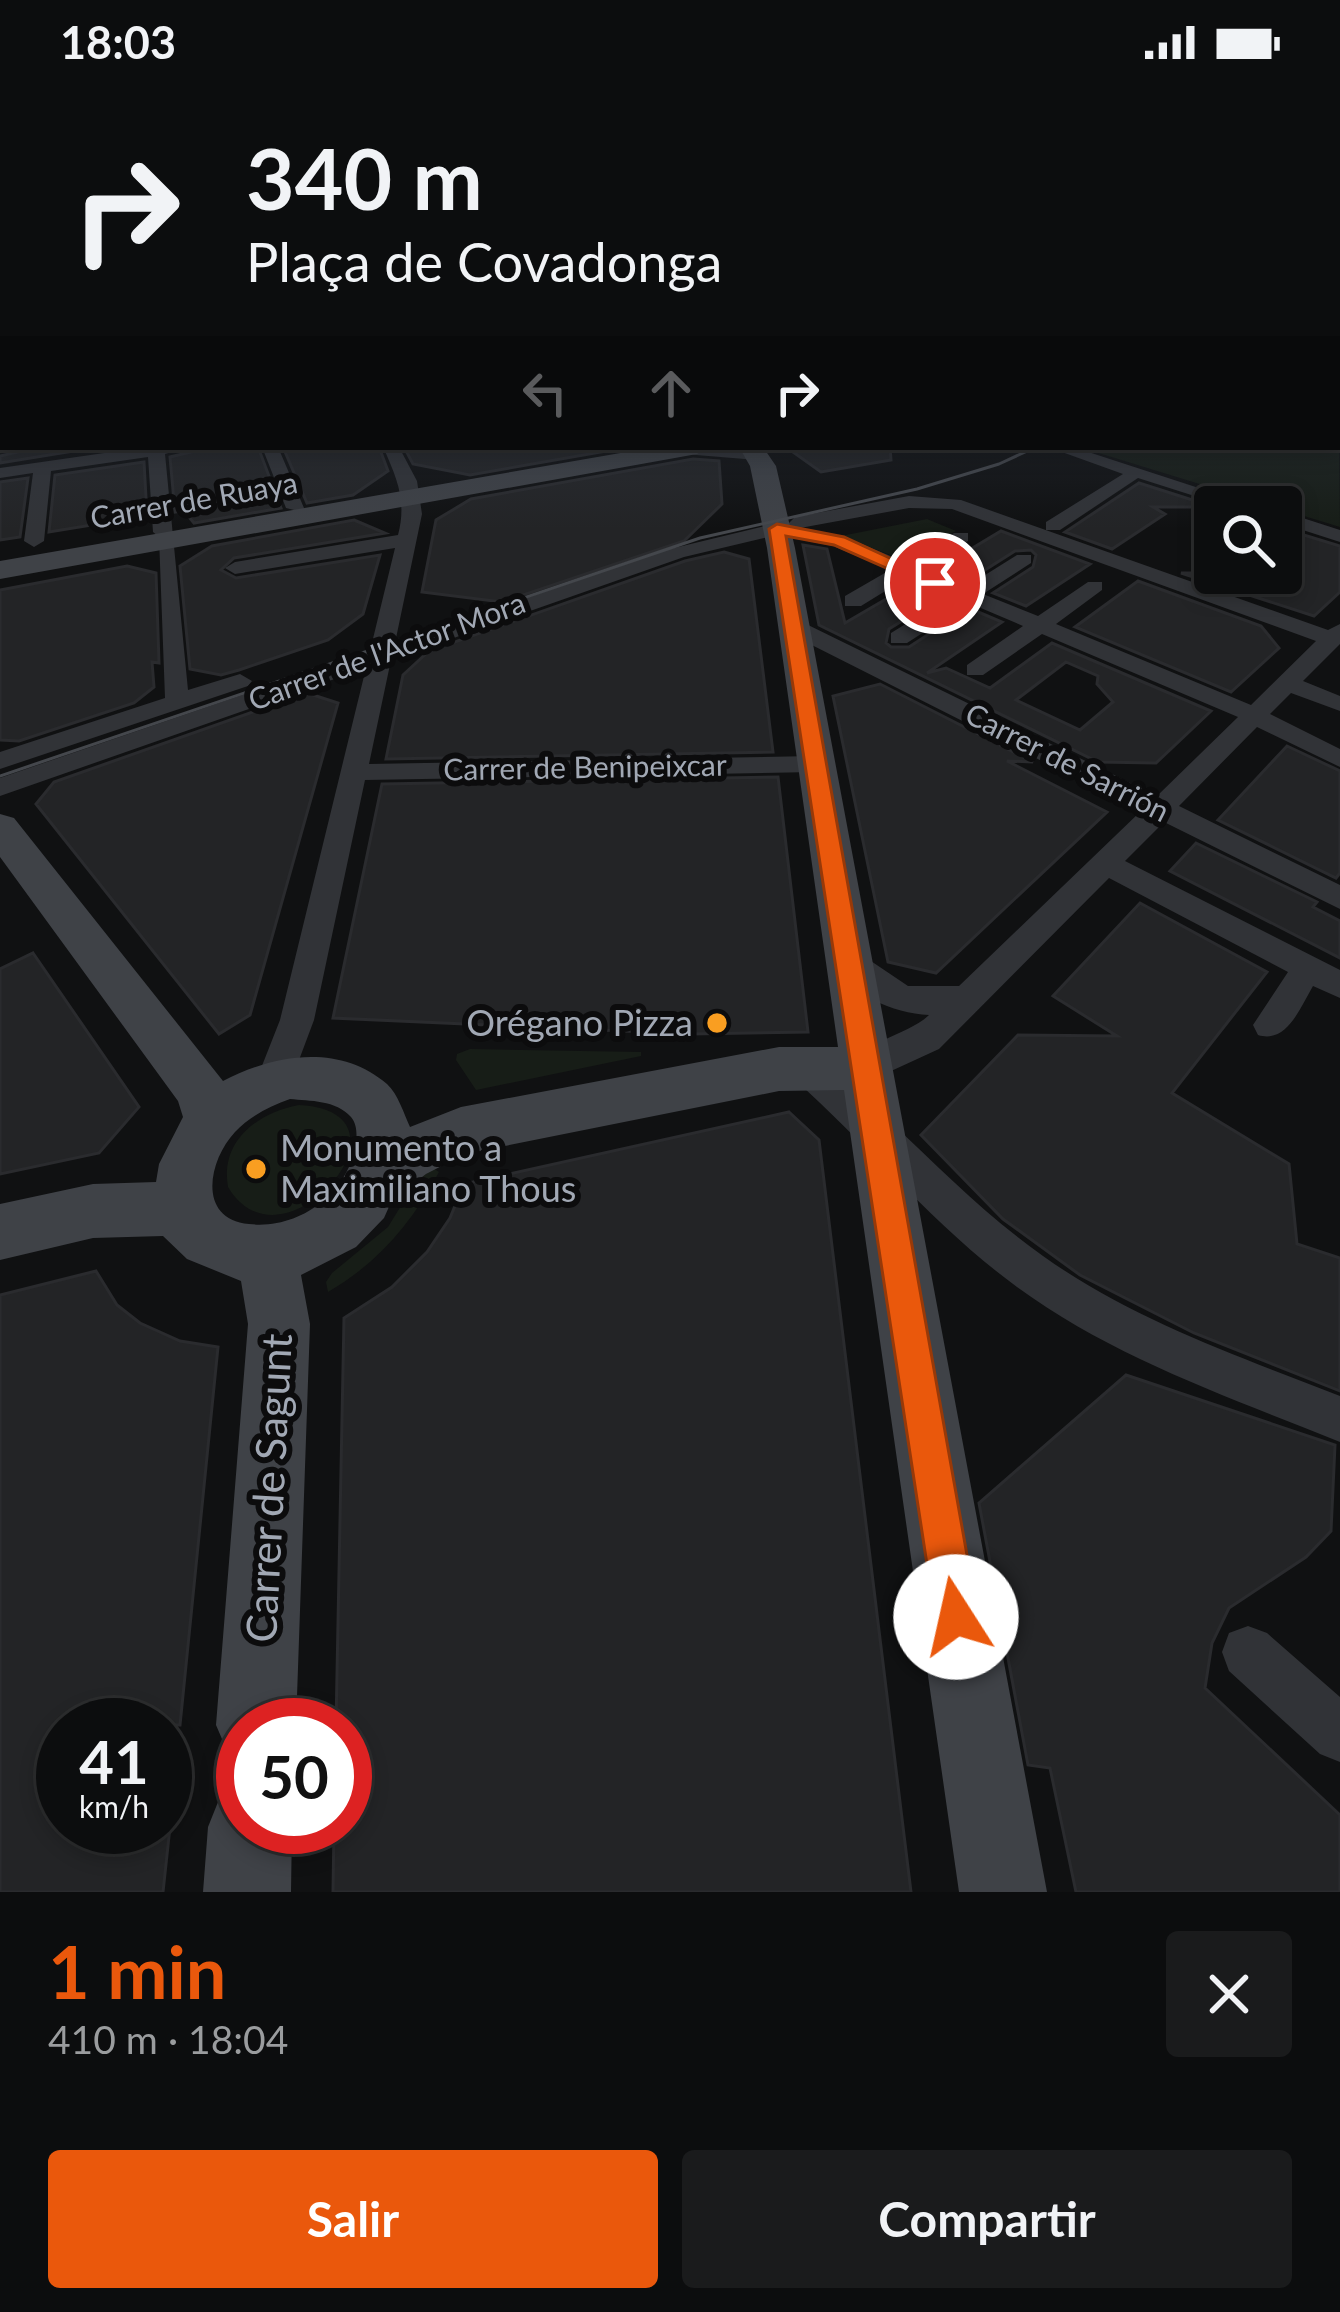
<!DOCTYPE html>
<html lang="es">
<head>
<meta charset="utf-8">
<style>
  body { margin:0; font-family:Lato,sans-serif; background:#1a1b1c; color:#f1f3f6; height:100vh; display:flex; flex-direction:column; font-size:45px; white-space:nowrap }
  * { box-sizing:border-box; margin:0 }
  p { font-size:39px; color:#9a9c9e }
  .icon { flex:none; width:66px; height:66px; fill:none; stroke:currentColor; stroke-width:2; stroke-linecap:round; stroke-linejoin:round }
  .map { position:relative; height:1808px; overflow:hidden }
  .details { display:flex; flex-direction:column; background:#0c0d0e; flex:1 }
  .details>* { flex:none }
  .banner { position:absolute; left:0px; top:0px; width:1341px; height:366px; box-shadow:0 6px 18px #0003,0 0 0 3px #2c2d2e; background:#0c0d0e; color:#f1f3f6; overflow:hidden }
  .tools { position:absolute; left:1194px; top:402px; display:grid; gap:24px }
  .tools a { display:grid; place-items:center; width:108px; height:108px; border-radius:12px; background:#0c0d0e; box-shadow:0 6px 18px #0003,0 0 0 3px #2c2d2e; font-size:60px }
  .speed { position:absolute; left:36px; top:1614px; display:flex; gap:24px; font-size:60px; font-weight:700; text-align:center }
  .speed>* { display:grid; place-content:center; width:156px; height:156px; border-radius:50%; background:#0c0d0e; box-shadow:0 6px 18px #0003,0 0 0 3px #2c2d2e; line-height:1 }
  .speed small { font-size:30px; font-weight:400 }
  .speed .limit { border:18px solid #d22; background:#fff; color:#111 }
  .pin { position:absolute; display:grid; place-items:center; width:102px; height:102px; color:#fff; margin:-51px; border:6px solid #fff; border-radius:50%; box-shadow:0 3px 12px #0007 }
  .me { position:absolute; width:132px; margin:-66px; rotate:350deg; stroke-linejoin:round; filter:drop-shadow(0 0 9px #0008) }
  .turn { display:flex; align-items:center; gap:42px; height:252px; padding:0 48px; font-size:54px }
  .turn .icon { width:156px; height:156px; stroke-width:2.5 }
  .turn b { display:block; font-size:84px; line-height:102px }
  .lanes { display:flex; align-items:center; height:114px; padding:0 48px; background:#0003; justify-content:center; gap:60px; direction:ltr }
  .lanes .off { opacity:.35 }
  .round { display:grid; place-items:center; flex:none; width:126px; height:126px; border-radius:12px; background:#1a1b1c }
  .headline { display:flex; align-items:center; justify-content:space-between; height:204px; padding:0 48px }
  h1 { font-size:72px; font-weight:700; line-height:90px; color:#ea580c }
  .primary-button { display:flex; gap:24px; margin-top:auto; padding:24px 48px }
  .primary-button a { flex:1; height:138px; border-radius:12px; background:#ea580c; color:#fff; font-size:48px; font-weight:700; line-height:138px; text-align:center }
  .primary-button a+a { background:#1a1b1c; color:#f1f3f6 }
  .status { display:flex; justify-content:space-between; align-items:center; height:84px; padding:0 60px; background:#0c0d0e; direction:ltr }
  .status svg { height:33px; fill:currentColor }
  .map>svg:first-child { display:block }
  .green { fill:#171d17 }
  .building { fill:#232426; stroke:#2a2b2e; stroke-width:3; fill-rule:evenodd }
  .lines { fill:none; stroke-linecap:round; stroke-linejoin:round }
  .street { fill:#313337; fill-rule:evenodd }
  .secondary { fill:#3f4247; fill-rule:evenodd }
  .primary { fill:#4d5056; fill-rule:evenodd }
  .tram { stroke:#44474c; stroke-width:3 }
  .route { fill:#ea580c; stroke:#983908; stroke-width:3 }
  .poi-dot { fill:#f99e21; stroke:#0c0c0d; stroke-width:4.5 }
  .labels { text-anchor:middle; stroke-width:12; stroke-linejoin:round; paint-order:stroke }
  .far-street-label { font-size:30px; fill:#a1a8b4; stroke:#0c0c0d }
  .poi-label { font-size:36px; fill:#a1a8b4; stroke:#0c0c0d; text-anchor:end }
  .near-street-label { font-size:42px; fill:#a1a8b4; stroke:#0c0c0d }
</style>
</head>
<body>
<div class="status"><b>18:03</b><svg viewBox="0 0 49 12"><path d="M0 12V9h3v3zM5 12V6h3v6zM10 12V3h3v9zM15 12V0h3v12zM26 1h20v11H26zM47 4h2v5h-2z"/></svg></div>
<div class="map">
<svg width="1340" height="1808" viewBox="0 0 1340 1808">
  <rect width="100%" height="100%" fill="#101112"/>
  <path class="green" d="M 1338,268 L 1340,443 L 1079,363 L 1338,363 Z
    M 927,435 L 956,447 L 903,476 L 841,452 Z
    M 470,965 L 641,968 L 641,972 L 476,1006 L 456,976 L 457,970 Z
    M 299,1021 C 427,1027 283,1196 228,1103 C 220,1057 257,1029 299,1021 Z
    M 433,1084 L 439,1088 C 412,1139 378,1179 328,1208 L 326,1198 L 332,1189 L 388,1143 L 415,1099 Z"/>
  <path class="building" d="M 39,363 L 98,363 L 0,379 L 0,372 Z
    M 212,363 L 258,363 L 281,424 L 194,439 L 184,427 L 175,428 L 170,373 Z
    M 283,363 L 379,363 L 388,387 L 353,411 L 307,419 Z
    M 404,363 L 629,363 L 470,391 L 413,380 Z
    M 786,363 L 890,363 L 891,376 L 821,388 Z
    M 693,375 L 719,377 L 722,420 L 684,457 L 502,518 L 422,508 L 436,436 L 471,415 Z
    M 144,378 L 147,432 L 49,448 L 55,391 Z
    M 28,394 L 20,453 L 0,456 L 0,398 Z
    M 1139,399 L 1202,419 L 1201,423 L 1153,423 L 1165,430 L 1112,465 L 1065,448 Z
    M 354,436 L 385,449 L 234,474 L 221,486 L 236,494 L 380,471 L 363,530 L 328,556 L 239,586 L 221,591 L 190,585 L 180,482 L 212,462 Z
    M 1281,444 L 1340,462 L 1340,508 L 1314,532 L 1181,489 L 1216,489 L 1223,497 L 1281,489 Z
    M 1001,447 L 1090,480 L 1026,522 L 993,509 L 1033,483 L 1036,471 L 1031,466 L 1015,467 L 966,498 L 936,486 Z
    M 803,461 L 827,465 L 845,539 L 912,500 L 941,513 L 889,545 L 886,559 L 891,563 L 909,563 L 969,524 L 1002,538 L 927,589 L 946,584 L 990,604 L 1052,559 L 1211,627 L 1156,679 L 1098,678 L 819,541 ZM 1066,578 L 1098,592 L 1097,600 L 1113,618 L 1080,646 L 1016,616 Z
    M 724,468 L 749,475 L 773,668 L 386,675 L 403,591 L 429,567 L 685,477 Z
    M 127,482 L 156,489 L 159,579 L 152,578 L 154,603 L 134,619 L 19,657 L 0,656 L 0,506 Z
    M 1138,497 L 1261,542 L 1279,564 L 1231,608 L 1075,543 Z
    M 880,600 L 1033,678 L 1007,677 L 1107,728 L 936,889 L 888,878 L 833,612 Z
    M 307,609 L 338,619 L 250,931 L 219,950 L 36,720 L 54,698 Z
    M 1287,662 L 1340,687 L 1340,789 L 1336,794 L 1218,736 Z
    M 778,693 L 808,948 L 690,950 L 333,934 L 382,700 Z
    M 1196,759 L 1317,818 L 1313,823 L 1340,837 L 1340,874 L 1170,787 Z
    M 1140,819 L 1267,888 L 1172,1009 L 1289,1080 L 1297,1160 L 1340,1174 L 1340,1307 L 1194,1249 L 1080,1191 L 1003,1135 L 921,1051 L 1018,951 L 1117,952 L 1053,912 Z
    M 33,869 L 139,1023 L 99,1069 L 0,1090 L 0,885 Z
    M 789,1028 L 819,1056 L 911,1808 L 333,1808 L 334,1743 L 345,1743 L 345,1641 L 336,1641 L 344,1234 L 392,1203 L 427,1168 L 450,1134 L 464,1100 Z
    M 96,1187 L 117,1221 L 140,1239 L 180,1257 L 218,1263 L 180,1641 L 63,1641 L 63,1743 L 170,1743 L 163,1808 L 0,1808 L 0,1211 Z
    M 1126,1291 L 1335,1361 L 1331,1447 L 1306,1473 L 1229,1524 L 1212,1559 L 1205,1604 L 1340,1731 L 1340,1808 L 1076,1808 L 1050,1684 L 1028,1681 L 979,1419 Z"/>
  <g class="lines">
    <path class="street" d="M 1338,224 L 1340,224 L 1340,232 L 1338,232 Z
      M 0,250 L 3,250 L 3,258 L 0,258 Z
      M 0,304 L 3,304 L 3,314 L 0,314 Z
      M 146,363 L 189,363 L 165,370 L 188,606 L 240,590 L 252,597 L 248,602 L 0,685 L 0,668 L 165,614 L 159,453 L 153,448 L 148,373 L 51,387 L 44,457 L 34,463 L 24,457 L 33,389 L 0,394 L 0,384 Z
      M 262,363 L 278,363 L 304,424 L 302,428 L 286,424 Z
      M 383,363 L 399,363 L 417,397 L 422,430 L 395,559 L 670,465 L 777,439 L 787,441 L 795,433 L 909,412 L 961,416 L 1328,546 L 1340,540 L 1340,560 L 1303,597 L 1340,612 L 1340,627 L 1291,609 L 1270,630 L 1340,665 L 1340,683 L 1257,643 L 1179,722 L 1340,801 L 1340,825 L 1164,738 L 1125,777 L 1340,886 L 1340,914 L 1313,902 C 1300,924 1287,960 1258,951 L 1253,941 L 1288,888 L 1109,794 L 939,965 L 865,999 L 852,994 L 847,984 C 860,958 907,952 929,931 C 892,929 851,911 832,878 L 837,869 L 859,869 L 908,902 L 959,902 L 1141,727 L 786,548 L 786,538 L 802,538 L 1157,712 L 1238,633 L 1042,550 L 983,591 L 967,591 L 967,581 L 1023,542 L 969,519 L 907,559 L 891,559 L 891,549 L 951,512 L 908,493 L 861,522 L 845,522 L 845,512 L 890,486 L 833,462 L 777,451 L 684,473 L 391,576 L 369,680 L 814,672 L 827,680 L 814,688 L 365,696 L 314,936 L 287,1008 L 274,1012 L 261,1008 L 256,997 L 280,936 L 366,584 L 0,712 L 0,694 L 370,567 L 395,464 L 235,490 L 225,484 L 235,478 L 398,451 C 407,417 397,394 383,363 ZM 909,424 L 952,425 L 1316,557 L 1251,621 L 1056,540 L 1102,506 L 1102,498 L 1088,498 L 1038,532 L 983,510 L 1031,479 L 1031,471 L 1017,471 L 966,503 L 922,485 L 968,457 L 968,449 L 954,449 L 905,478 L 845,453 L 800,444 Z
      M 677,363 L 757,366 L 765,371 L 757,376 L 684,370 Z
      M 1048,363 L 1073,363 L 1257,423 L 1229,423 L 1138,394 L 1060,446 L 1046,446 L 1046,438 L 1123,390 Z
      M 1281,427 L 1340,446 L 1340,458 L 1281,439 Z
      M 807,970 C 839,981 867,1016 892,1039 C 940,1085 988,1133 1043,1172 C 1133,1236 1238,1272 1340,1312 L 1340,1358 C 1229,1313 1114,1274 1017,1203 C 935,1143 870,1063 794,995 L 789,985 L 794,975 Z
      M 1248,1542 L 1267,1549 L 1340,1613 L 1340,1678 L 1320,1670 L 1229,1587 L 1222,1568 L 1229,1549 Z"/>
    <path class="secondary" d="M 1340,232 L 1340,244 L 1338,245 L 1338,233 Z
      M 655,363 L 709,363 L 697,370 L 0,495 L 0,477 Z
      M 739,363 L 763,363 L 776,382 L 795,464 L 1047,1808 L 959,1808 L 844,1006 L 779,1007 L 465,1070 L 426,1090 L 392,1116 L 384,1134 L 356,1163 L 301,1191 L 310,1240 L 296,1641 L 243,1641 L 243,1676 L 228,1669 L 216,1641 L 248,1240 L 241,1197 L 187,1175 L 163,1152 L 93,1154 L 0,1176 L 0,1120 L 93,1100 L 156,1098 L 159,1080 L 183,1033 L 178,1017 L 0,773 L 0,730 L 14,734 L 223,997 C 274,970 340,959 387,1000 C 398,1010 404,1030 410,1043 L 461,1023 L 779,963 L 838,963 L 767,464 L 750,382 ZM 290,1015 C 310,1017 336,1016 351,1033 C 357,1040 357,1050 356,1059 C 349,1109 299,1146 249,1140 C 197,1135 208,1077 235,1048 C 250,1032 270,1022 290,1015 Z
      M 243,1704 L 243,1743 L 292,1743 L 291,1808 L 203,1808 L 208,1743 L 220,1713 Z"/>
    <path class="primary" d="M 0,197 L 3,197 L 3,209 L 0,209 Z"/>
    <path class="tram" d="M 0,692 L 700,454 L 917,405 L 999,380 L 1036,363"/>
  </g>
  <linearGradient id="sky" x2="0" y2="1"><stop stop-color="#09090a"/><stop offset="0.43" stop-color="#313844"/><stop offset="1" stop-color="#313844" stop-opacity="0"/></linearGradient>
  <rect width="1340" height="445" fill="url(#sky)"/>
  <path class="route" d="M 777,440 L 844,453 L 944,499 L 929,503 L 834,461 L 786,452 L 978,1533 L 971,1548 L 956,1555 L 941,1548 L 935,1533 L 769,445 Z"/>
  <g class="poi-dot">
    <circle cx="717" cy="939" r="12"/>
    <circle cx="256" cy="1085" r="12"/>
  </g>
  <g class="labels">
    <g class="far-street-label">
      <text transform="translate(194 417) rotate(-10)" y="10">Carrer de Ruaya</text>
      <text transform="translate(387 568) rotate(-20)" y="10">Carrer de l'Actor Mora</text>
      <text transform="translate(1067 679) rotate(27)" y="10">Carrer de Sarrión</text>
      <text transform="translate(585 684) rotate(-1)" y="10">Carrer de Benipeixcar</text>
    </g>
    <g class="poi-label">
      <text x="693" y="952">Orégano Pizza</text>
      <text x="280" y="1077" text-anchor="start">Monumento a<tspan x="280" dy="41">Maximiliano Thous</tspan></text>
    </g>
    <g class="near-street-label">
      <text transform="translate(269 1404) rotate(-87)" y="15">Carrer de Sagunt</text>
    </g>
  </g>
</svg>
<div class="tools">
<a><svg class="icon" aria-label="search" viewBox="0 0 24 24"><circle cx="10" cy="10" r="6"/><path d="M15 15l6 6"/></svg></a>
</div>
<div class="speed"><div>41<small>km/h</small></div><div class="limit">50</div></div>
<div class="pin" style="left:935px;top:499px;background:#d93025"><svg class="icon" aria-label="arrive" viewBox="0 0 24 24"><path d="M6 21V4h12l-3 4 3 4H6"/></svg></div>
<svg class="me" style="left:956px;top:1533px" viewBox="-20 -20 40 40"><circle r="19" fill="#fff"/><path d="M0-13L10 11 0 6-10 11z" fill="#ea580c"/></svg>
<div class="banner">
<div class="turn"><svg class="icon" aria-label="right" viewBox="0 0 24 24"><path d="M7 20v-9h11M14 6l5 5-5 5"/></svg><div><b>340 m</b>Plaça de Covadonga</div></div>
<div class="lanes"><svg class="icon off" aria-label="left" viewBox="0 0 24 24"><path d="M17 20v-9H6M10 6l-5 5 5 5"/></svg><svg class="icon off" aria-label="ahead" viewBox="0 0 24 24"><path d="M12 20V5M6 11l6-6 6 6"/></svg><svg class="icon" aria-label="right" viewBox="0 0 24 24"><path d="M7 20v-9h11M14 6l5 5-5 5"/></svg></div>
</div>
</div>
<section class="details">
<div class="headline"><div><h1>1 min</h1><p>410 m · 18:04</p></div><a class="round"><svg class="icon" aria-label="close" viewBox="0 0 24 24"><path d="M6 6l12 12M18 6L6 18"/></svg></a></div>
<div class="primary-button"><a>Salir</a><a>Compartir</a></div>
</section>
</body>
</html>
